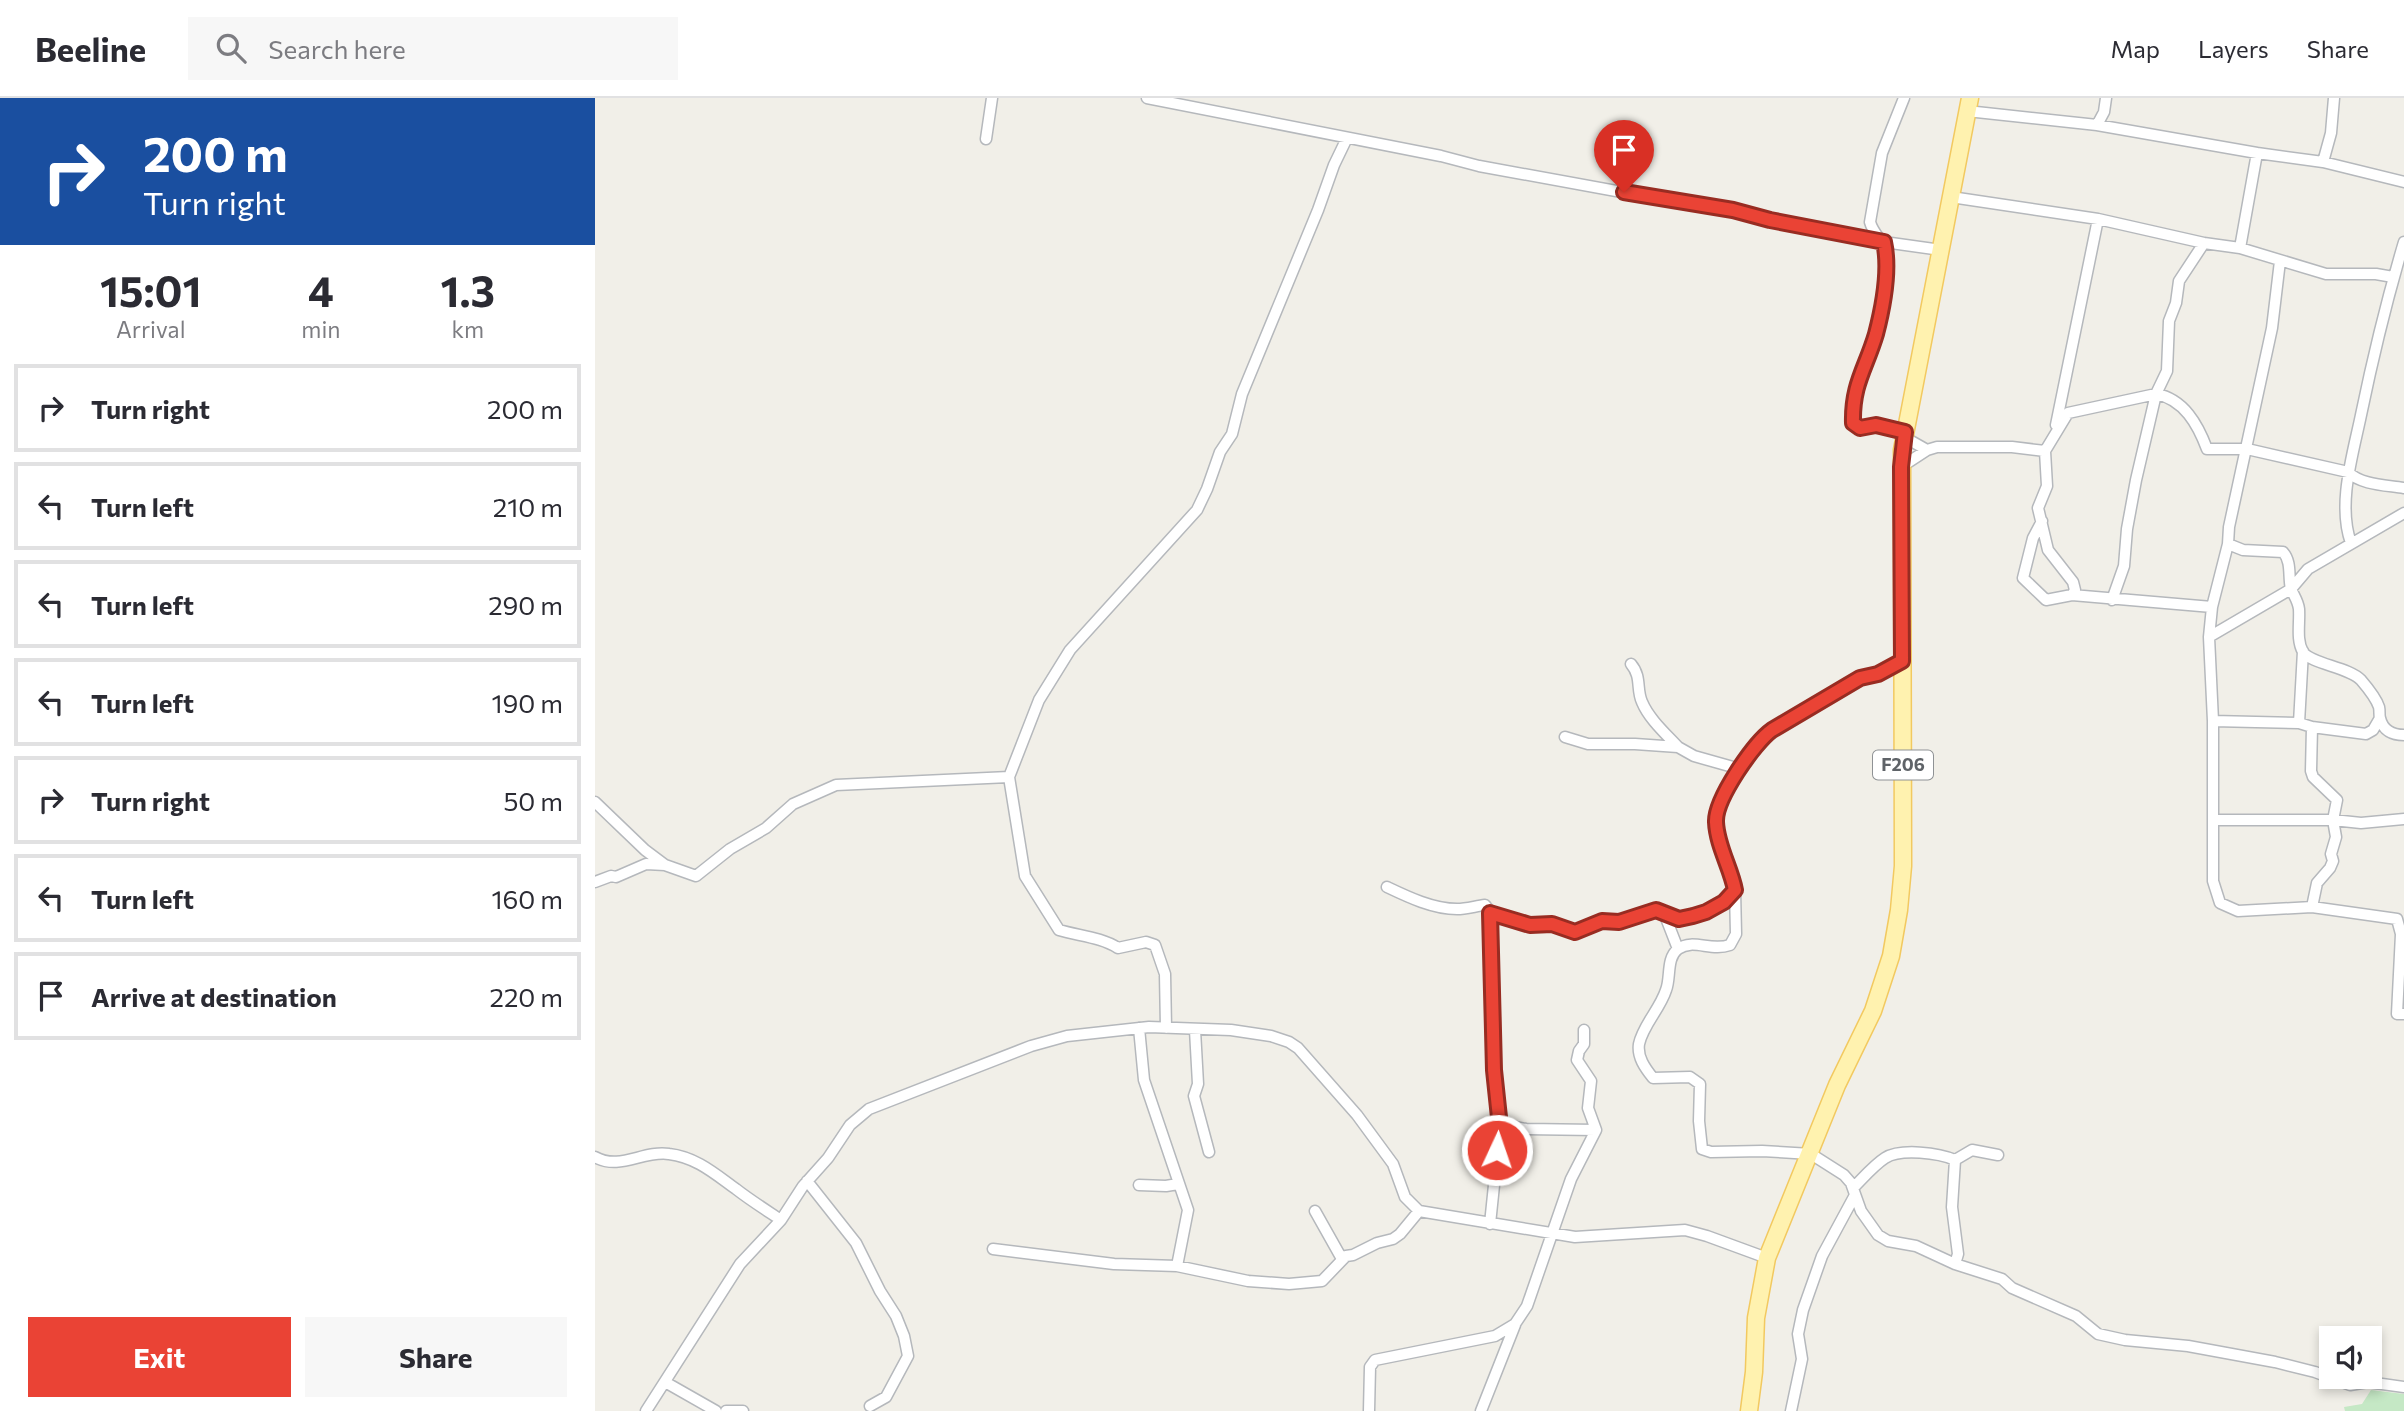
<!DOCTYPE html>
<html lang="en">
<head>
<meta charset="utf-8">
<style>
  body { margin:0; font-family:Commissioner,sans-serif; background:#f7f7f7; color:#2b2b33; height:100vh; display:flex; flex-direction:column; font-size:26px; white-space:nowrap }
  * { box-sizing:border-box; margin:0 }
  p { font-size:23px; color:#7c7c81 }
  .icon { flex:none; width:38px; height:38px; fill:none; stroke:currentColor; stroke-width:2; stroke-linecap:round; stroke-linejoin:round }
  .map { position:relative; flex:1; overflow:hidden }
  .sheet { display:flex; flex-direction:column; background:#fff; width:595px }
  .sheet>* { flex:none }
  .top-card { background:#1a4fa0; color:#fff; overflow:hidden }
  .tools { position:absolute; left:1724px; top:1228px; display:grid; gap:14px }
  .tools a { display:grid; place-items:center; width:63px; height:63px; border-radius:0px; background:#fff; box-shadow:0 4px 10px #0003; font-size:35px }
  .pin { position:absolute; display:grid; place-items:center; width:60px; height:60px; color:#fff; margin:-72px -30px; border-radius:50% 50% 50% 0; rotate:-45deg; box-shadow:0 0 7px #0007 }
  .pin .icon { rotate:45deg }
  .me { position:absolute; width:77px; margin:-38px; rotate:3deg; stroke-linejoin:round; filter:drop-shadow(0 0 5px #0008) }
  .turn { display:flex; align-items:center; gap:24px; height:147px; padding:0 28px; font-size:32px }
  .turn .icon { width:91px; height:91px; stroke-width:2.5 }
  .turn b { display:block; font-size:49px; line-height:60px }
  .eta { display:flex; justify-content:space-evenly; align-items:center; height:119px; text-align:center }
  .eta b { font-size:42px; font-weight:700; line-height:49px }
  .action { display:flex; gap:14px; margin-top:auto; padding:14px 28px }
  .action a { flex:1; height:80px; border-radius:0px; background:#ea4335; color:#fff; font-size:28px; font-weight:700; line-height:80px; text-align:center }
  .action a+a { background:#f7f7f7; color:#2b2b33 }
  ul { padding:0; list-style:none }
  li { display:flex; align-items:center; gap:21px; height:88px; margin:0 14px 10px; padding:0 14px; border:4px solid #e1e1e2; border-radius:0px }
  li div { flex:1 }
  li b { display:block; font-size:26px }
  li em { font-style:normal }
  header { display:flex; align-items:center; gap:42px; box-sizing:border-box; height:98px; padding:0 35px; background:#fff; border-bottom:2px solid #e1e1e2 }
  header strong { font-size:33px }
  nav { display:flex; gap:38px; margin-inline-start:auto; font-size:24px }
  .search { width:490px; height:63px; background:#f7f7f7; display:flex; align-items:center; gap:18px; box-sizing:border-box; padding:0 24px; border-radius:0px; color:#7c7c81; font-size:26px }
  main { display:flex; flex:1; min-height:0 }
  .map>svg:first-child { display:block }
  .green { fill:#c5e8c5 }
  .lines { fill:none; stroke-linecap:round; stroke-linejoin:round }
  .minor-casing { stroke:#b5b8bc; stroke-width:13 }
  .primary-casing { stroke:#f2c960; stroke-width:19 }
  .minor { stroke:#fff; stroke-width:10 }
  .primary { stroke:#fff2af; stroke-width:16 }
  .route-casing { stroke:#982c22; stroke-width:18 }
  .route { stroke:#ea4335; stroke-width:12 }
  .labels { text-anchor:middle; stroke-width:7; stroke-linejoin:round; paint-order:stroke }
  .shield { fill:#fff; stroke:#8f9295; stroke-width:2 }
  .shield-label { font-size:18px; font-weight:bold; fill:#5f6368 }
</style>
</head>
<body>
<header>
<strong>Beeline</strong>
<div class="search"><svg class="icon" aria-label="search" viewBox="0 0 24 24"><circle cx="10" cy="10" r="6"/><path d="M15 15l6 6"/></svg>Search here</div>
<nav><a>Map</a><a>Layers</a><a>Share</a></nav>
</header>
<main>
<section class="sheet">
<div class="top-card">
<div class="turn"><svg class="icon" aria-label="right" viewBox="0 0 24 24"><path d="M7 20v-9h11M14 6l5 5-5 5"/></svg><div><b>200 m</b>Turn right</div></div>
</div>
<div class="eta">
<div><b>15:01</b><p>Arrival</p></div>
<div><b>4</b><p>min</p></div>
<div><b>1.3</b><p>km</p></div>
</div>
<ul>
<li><svg class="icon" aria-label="right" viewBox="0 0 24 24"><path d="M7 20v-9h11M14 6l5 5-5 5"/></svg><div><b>Turn right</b></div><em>200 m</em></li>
<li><svg class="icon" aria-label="left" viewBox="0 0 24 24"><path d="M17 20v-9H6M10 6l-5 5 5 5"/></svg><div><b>Turn left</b></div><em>210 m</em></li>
<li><svg class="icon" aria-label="left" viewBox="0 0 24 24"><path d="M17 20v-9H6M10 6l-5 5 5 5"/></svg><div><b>Turn left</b></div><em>290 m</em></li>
<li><svg class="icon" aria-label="left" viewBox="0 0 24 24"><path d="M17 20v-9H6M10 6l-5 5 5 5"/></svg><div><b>Turn left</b></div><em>190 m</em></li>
<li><svg class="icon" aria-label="right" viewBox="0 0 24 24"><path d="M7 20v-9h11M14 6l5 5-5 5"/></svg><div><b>Turn right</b></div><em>50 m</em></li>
<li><svg class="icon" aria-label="left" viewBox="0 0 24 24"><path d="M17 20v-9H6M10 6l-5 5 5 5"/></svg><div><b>Turn left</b></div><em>160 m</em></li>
<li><svg class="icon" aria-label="arrive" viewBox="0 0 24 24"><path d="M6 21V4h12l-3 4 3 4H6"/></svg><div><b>Arrive at destination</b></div><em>220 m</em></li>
</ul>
<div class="action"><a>Exit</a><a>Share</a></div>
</section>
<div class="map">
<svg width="1809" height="1313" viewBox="0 0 1809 1313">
  <rect width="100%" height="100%" fill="#f1efe8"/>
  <path class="green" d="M 1776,1292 L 1809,1296 L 1809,1313 L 1750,1313 L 1749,1309 L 1767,1306 Z"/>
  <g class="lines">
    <defs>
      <path id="minor" d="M 552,0 L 846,58 L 884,68 L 1054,99 L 1138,112 L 1175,122 L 1289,144 L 1346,152
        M 1309,0 L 1287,55 L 1275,124 C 1279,139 1293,145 1293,162 C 1293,180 1286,218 1281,236 C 1274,259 1246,306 1261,328 L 1281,327 L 1310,334
        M 1372,13 L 1502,27 L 1662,55 L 1728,64 L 1809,84
        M 1502,27 L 1509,14 L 1511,0
        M 391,41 L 397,0
        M 1728,64 L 1736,35 L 1739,0
        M 1356,99 L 1503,121 L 1609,145 L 1645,150 L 1731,176 L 1781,176 L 1798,179
        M 1645,150 L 1662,55
        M 1685,163 L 1677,230 L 1634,429 L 1633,446 L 1648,452 L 1688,454 C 1697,464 1693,479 1696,491 C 1699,498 1703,503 1704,511 C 1705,525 1701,542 1708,554 C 1716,566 1754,569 1766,582 C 1772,589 1781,600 1784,609 C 1785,613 1784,617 1785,620 C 1788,633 1798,637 1809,637
        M 1461,327 L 1503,121
        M 1309,339 L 1332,352
        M 1306,369 L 1332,352 L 1342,349 L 1417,349 L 1450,353
        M 1447,423 L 1438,440 L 1428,480 L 1451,502 L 1477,497 L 1617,509
        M 1756,445 C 1742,406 1758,356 1766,317 C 1778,259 1792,201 1809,144
        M 1633,446 L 1617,509 L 1614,539 L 1618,623 L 1618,783 L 1625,805 L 1643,813 L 1717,809 L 1802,821 L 1806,836 L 1802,916 L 1809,916
        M 1477,497 L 1480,492 L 1478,484 L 1453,452 L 1443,410 L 1452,388 L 1450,353 L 1473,315 L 1561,296 C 1589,301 1603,327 1612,351 L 1652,351 L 1753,374 C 1766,387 1791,387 1809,390
        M 1517,502 L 1529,468 L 1532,431 L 1541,382 L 1561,296 L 1572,273 L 1574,223 L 1581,205 L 1584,183 L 1609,145
        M 1614,539 L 1696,491 L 1713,471 L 1809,415
        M 1036,566 C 1047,579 1041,591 1047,604 C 1054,621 1071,636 1083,649
        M 1618,623 L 1704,625 L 1717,629
        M 1704,625 L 1708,553
        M 970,639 L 993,646 L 1040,646 L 1083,649 L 1099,658 L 1145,671
        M 0,704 L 50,752 L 70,767
        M 1618,722 L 1738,722 L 1766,725 L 1809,721
        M 0,784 L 16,778 L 21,779 L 51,766 L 70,767 L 101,778 L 135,751 L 171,730 L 198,706 L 241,687 L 414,679
        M 792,789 C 813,799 838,811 862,811 C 871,811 881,808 890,807 L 896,815 L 899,972 L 905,1029 L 895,1126
        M 1140,792 L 1141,836 L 1135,847 C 1116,854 1098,840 1083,851 C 1071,860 1076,880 1071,892 C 1065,911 1048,927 1044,946 C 1042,959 1050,970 1058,980 L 1095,979 L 1105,986 L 1104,1023 L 1107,1051 L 1116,1054 L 1167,1053 L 1216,1056 L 1249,1077 L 1256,1085 L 1266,1113 L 1283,1137 L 1293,1143 L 1321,1148 L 1360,1166 L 1407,1181 L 1417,1190 L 1481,1218 L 1503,1236 L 1530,1242 L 1593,1248 L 1680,1264 L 1720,1274 L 1755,1287 L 1773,1284 L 1809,1289
        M 1717,809 L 1722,785 L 1735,770 L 1738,763 L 1736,756 L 1741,739 L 1738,722 L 1742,702 L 1718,679 L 1716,673 L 1717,629 L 1771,636 L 1778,632 L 1785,620
        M 896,815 L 935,827 L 957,826 L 980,833 L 1007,823 L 1024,824 L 1061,812 L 1084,820 L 1098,818 L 1111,814 L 1129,804 L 1140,792 C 1138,783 1134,776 1131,767 C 1127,755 1122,738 1121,725 C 1120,703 1155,651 1171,637 C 1176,632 1183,629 1190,626 L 1265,580 L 1283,576 L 1307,563
        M 1069,815 L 1083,851
        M 544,930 L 549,982 L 593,1112 L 582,1168
        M 571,930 L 570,876 L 560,847 L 551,844 L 523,850 C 506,839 484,838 464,832 L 430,778 L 414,679 L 444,602 L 475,552 L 602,412 L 612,391 L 625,354 L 637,336 L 647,296 L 723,112 L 739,67 L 752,40
        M 600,932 L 603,986 L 599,998 L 614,1054
        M 989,932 L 989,946 L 984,953 L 982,962 L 996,983 L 993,1010 L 1001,1032
        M 0,1059 C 25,1073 48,1052 74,1056 C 101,1059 120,1076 141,1091 C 155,1102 171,1112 186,1122
        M 1360,1062 L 1377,1052 L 1403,1057
        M 212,1083 L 261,1145 L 285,1193 L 301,1218 L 309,1238 L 313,1258 L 291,1299 L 275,1308
        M 544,1087 L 571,1088 L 583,1086
        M 1258,1090 C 1268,1080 1279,1067 1290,1060 C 1306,1050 1344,1055 1360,1062
        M 720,1113 L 747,1161
        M 398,1151 L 519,1166 L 582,1168 L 653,1183 L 694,1186 L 727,1183 L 751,1158 L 758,1157 L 782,1145 L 798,1141 L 805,1136 L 824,1113
        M 1360,1166 L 1363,1156 L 1357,1109 L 1360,1062
        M 70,1284 L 121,1313
        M 51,1313 L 145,1166 L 186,1122 L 208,1088 L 233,1060 L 255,1027 L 274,1011 L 436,948 L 472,938 L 554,929 L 636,932 L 676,938 L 694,944 L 703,950 L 762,1017 L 798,1066 L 810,1099 L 824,1113 L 980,1139 L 1090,1132 L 1112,1138 L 1172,1160
        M 131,1313 L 148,1313
        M 774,1313 L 775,1269 L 780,1262 L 900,1238 L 920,1226 L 932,1208 L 976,1081 L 1001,1032 L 931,1031 L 905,1026
        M 886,1313 L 920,1227
        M 1196,1313 L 1207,1261 L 1203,1236 L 1208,1212 L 1227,1158 L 1260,1097"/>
      <path id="primary" d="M 1154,1313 L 1159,1274 L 1161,1220 L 1172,1160 L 1242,987 L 1278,913 L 1296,858 L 1304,812 L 1308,768 L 1307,352 L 1375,0"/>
    </defs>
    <use href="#minor" class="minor-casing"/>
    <use href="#primary" class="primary-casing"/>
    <use href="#minor" class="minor"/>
    <use href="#primary" class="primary"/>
  </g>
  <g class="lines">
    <defs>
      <path id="route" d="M 902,1052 L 905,1029 L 899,972 L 895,815 L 935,827 L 957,826 L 980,834 L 1007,823 L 1024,824 L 1061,812 L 1084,821 L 1098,818 L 1111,814 L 1129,804 L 1140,792 C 1136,770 1122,748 1121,724 C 1120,701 1159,645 1177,632 L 1265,580 L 1283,576 L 1307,563 L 1306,369 L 1310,334 L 1281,327 L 1265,330 L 1258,325 C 1257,286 1271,270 1281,236 C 1288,209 1295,171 1289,144 L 1175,122 L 1138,112 L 1029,94"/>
    </defs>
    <use href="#route" class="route-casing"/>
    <use href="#route" class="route"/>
  </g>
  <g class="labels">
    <rect class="shield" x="1278" y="652.5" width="60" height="29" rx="5"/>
    <g class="shield-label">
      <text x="1308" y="673">F206</text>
    </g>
  </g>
</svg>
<div class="tools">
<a><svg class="icon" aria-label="sound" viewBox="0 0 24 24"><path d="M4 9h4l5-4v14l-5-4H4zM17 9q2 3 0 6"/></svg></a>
</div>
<div class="pin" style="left:1029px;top:94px;background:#d93025"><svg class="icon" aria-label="arrive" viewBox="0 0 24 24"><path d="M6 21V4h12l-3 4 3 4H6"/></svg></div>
<svg class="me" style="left:902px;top:1052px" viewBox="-20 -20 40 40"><circle r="17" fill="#ea4335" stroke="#fff" stroke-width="3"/><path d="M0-11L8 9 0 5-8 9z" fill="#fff"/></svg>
</div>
</main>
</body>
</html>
